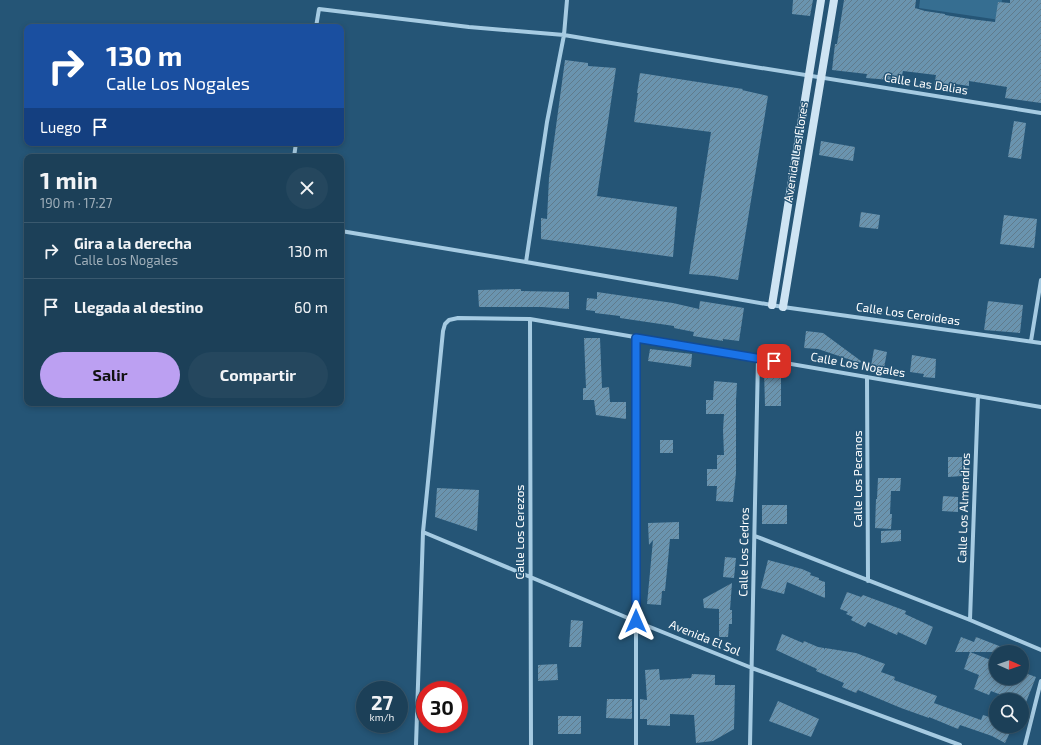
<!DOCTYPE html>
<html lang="es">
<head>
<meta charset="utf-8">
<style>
  body { margin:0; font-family:"Exo 2",sans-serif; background:#25475e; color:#f1f3f6; height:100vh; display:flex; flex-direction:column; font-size:15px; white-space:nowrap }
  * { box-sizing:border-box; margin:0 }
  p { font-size:13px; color:#a0afba }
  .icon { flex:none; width:22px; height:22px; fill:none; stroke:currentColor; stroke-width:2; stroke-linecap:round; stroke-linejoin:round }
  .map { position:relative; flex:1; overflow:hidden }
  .panel { position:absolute; left:24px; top:154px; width:320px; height:252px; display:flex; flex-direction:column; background:#1c4058; border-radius:8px; box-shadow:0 2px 6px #0003,0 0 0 1px #3a596e }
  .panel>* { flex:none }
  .banner { position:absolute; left:24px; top:24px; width:320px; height:122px; border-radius:8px; box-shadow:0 2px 6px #0003,0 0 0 1px #3a596e; background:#1a4fa0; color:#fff; overflow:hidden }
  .needle { width:26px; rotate:92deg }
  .fabs { position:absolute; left:989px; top:645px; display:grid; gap:8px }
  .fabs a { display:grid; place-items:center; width:40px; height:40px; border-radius:50%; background:#1c4058; box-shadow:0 2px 6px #0003,0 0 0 1px #3a596e; font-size:20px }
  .speed { position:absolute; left:356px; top:681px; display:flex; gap:8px; font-size:20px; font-weight:700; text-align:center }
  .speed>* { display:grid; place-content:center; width:52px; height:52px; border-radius:50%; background:#1c4058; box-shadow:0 2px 6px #0003,0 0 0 1px #3a596e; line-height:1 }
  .speed small { font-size:10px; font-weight:400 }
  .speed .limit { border:6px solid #d22; background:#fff; color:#111 }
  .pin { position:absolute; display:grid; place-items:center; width:34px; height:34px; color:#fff; margin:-17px; border-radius:8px; box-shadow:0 2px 6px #0006 }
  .me { position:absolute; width:44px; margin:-22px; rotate:0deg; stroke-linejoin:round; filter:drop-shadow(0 0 3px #0008) }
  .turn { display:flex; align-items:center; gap:14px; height:84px; padding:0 16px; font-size:18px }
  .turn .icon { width:52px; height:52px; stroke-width:2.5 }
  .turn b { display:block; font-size:28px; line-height:34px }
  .then { display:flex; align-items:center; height:38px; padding:0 16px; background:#0003; gap:8px; font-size:15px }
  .round { display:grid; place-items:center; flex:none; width:42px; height:42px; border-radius:21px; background:#25475e }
  .overview { display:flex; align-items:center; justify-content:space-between; height:68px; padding:0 16px }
  h1 { font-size:24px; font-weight:700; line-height:30px }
  .cta { display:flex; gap:8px; margin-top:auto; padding:8px 16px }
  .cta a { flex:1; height:46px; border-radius:24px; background:#bca0f2; color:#111; font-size:16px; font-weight:700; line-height:46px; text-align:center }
  .cta a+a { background:#25475e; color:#f1f3f6 }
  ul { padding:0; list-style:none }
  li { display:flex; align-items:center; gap:12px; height:56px; padding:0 16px; border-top:1px solid #3a596e }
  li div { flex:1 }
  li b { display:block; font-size:15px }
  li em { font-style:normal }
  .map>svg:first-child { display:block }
  .park { fill:#366e91 }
  .building { fill:url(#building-hatch) }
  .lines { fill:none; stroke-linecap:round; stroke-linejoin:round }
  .street { stroke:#a6cbe2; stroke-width:4 }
  .secondary { stroke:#cee4f3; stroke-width:8 }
  .route-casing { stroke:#114b97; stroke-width:10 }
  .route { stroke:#1a73e8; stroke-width:7 }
  .labels { text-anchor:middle; stroke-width:3; stroke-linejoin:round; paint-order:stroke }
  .street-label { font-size:12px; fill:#fff; stroke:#255576 }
</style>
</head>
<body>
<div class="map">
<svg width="1041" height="745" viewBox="0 0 1041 745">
  <defs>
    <pattern id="building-hatch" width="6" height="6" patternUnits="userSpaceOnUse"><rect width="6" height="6" fill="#6a94af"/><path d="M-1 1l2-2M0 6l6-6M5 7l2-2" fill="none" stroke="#607b8c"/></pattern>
  </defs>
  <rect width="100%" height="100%" fill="#255576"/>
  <path class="park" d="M 920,0 L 1002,0 L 1000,20 L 919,8 Z"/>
  <path class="building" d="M 793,0 L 813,0 L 810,16 L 792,14 Z
    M 844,0 L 916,0 L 915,8 L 925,11 L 945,14 L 945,15 L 970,19 L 995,22 L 998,2 L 1010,3 L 1010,0 L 1041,0 L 1041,103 L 1005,98 L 1007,87 L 969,81 L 969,86 L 949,83 L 948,88 L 934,86 L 936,75 L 903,71 L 901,79 L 891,78 L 891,80 L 866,78 L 867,74 L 832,70 L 835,44 L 837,44 Z
    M 565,60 L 588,63 L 588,66 L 616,68 L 597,196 L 677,207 L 673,257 L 541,239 L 541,218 L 547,219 L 549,178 Z
    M 640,73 L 743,89 L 742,90 L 768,96 L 738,280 L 714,276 L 689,274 L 711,132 L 634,122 L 638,93 L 637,93 Z
    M 1014,121 L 1026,123 L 1021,159 L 1008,157 Z
    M 821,141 L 855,147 L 853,161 L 819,155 Z
    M 861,212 L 880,215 L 878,229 L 859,227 Z
    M 1004,215 L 1037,219 L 1034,248 L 1000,244 Z
    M 521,289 L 521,291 L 569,292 L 569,309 L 542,307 L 479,307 L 478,290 Z
    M 597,292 L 673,303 L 699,309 L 700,301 L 744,308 L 739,341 L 723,339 L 723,341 L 693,336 L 694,332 L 674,328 L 674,326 L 620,318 L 620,316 L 595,313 L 595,311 L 586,310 L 587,298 L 597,299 Z
    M 988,301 L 1023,305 L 1020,333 L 984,330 Z
    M 806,331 L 823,333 L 861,361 L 860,363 L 818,349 L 804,348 Z
    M 584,338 L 600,338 L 602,388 L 609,387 L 610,402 L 626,402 L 626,419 L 596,415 L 594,400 L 583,400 L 583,388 L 586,388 Z
    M 650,349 L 692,354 L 691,367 L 648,361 Z
    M 874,349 L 887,352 L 884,368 L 871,366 Z
    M 912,355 L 936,359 L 935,378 L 923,377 L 924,374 L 910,372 Z
    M 764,370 L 781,371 L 781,406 L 765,406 Z
    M 714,381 L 737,383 L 736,400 L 736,473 L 733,502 L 716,501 L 717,486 L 707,486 L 707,469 L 717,469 L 717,455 L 724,455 L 723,430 L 724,414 L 706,414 L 706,400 L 713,400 Z
    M 660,440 L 673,440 L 673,453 L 660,453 Z
    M 948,457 L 962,457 L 962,476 L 948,477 Z
    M 878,478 L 901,478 L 900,491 L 891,491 L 890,514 L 892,514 L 891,529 L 875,528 L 876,499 L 877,499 Z
    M 437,488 L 479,490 L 477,531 L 435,517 Z
    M 943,496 L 958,497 L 958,512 L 942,511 Z
    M 762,505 L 787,505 L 787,524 L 762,524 Z
    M 679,522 L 679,539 L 670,539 L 665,591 L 662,591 L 661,605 L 647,604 L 653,540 L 649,545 L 648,523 Z
    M 901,530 L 901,541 L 881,543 L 881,531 Z
    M 725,557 L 736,558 L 734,578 L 723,577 Z
    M 768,560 L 802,569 L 811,573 L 810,575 L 819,578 L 819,580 L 825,582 L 825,598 L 787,582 L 784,594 L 761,588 Z
    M 732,583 L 730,610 L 732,610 L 732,624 L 729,624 L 728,637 L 719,637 L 719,609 L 704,608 L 703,599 Z
    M 847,592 L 861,597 L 863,595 L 906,611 L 905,614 L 933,627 L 926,645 L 898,632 L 897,635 L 868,622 L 865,627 L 851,620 L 853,617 L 846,614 L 848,612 L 840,609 Z
    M 571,620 L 583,621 L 581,647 L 569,647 Z
    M 782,634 L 803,643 L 804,641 L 818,647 L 824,648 L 824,650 L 825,648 L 856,653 L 885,664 L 881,672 L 895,677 L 894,680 L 937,696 L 934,703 L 981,720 L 983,715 L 996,719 L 996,726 L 1013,726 L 1005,743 L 992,736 L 960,725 L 958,729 L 929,717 L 929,718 L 901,708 L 858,690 L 856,693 L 842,687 L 844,683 L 816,671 L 817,669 L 776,650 Z
    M 961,637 L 974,642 L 976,637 L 1012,651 L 1012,652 L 955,652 Z
    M 970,652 L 996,662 L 996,678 L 1022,678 L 1022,672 L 1036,677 L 1023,710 L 1022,710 L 1022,700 L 1014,700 L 991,691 L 989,695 L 974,689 L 979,675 L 964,669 Z
    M 557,664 L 558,680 L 538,681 L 538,665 Z
    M 659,669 L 660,680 L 691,678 L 692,674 L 715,675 L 715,685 L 735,685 L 734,729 L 713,741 L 696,743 L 694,715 L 670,714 L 670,726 L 647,725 L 647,719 L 640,719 L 640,699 L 647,700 L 645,670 Z
    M 607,699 L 632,699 L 632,719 L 606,718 Z
    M 778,701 L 819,719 L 811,737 L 769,721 Z
    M 558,716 L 581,716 L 581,734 L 558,734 Z"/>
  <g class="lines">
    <path class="street" d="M 567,0 L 564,35 L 718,61 L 1041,113
      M 316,27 L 319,9 L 469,27 L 564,35 L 547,122 L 526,262 L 783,307 L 1041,343
      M 294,157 L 296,143
      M 341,231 L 526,262
      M 530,319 L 531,745
      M 636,338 L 636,745
      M 1031,341 L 1041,280
      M 867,377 L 868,581
      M 423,532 L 635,621 L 752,668 L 960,745
      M 755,536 L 970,620 L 1041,650
      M 970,620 L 978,396
      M 416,745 L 423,532 L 443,331 L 445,324 L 449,320 L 458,318 L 530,319 L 1041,407
      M 750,745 L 758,358
      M 1025,745 L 1041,681"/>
    <path class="secondary" d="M 772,305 L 821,0
      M 783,307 L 834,0"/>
  </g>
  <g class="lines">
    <defs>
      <path id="route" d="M 636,621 L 636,338 L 774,361"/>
    </defs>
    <use href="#route" class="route-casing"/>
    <use href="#route" class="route"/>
  </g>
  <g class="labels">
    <g class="street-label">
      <text transform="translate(926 84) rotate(9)" y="4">Calle Las Dalias</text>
      <text transform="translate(796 152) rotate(-81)" y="4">Avenida Las Flores</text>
      <text transform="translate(908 314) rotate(8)" y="4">Calle Los Ceroideas</text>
      <text transform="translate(858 365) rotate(10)" y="4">Calle Los Nogales</text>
      <text transform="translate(858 479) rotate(-90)" y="4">Calle Los Pecanos</text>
      <text transform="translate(964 508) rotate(-88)" y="4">Calle Los Almendros</text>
      <text transform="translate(520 532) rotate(-90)" y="4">Calle Los Cerezos</text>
      <text transform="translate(744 552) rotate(-89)" y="4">Calle Los Cedros</text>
      <text transform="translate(705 638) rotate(22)" y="4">Avenida El Sol</text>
    </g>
  </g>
</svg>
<div class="fabs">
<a><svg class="needle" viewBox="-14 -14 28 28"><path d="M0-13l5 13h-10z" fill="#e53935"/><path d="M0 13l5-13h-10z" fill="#a0afba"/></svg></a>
<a><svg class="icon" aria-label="search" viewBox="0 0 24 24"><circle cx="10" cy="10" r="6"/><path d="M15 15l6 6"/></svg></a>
</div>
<div class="speed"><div>27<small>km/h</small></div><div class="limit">30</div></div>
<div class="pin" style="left:774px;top:361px;background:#d93025"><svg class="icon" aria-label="arrive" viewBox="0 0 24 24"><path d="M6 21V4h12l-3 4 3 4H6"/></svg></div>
<svg class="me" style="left:636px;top:621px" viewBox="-20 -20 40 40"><path d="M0-17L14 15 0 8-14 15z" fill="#1a73e8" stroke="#fff" stroke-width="4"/></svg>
<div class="banner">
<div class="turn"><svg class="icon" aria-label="right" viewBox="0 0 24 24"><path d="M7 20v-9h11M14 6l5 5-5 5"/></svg><div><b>130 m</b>Calle Los Nogales</div></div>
<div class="then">Luego<svg class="icon" aria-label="arrive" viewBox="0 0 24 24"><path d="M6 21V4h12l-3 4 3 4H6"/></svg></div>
</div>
<section class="panel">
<div class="overview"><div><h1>1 min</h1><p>190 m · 17:27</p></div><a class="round"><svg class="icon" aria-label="close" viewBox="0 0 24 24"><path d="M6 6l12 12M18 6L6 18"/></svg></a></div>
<ul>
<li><svg class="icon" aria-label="right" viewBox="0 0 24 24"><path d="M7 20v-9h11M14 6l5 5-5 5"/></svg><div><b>Gira a la derecha</b><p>Calle Los Nogales</p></div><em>130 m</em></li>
<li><svg class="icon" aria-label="arrive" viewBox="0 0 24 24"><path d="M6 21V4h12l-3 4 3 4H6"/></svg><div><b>Llegada al destino</b></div><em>60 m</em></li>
</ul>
<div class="cta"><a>Salir</a><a>Compartir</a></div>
</section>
</div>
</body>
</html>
